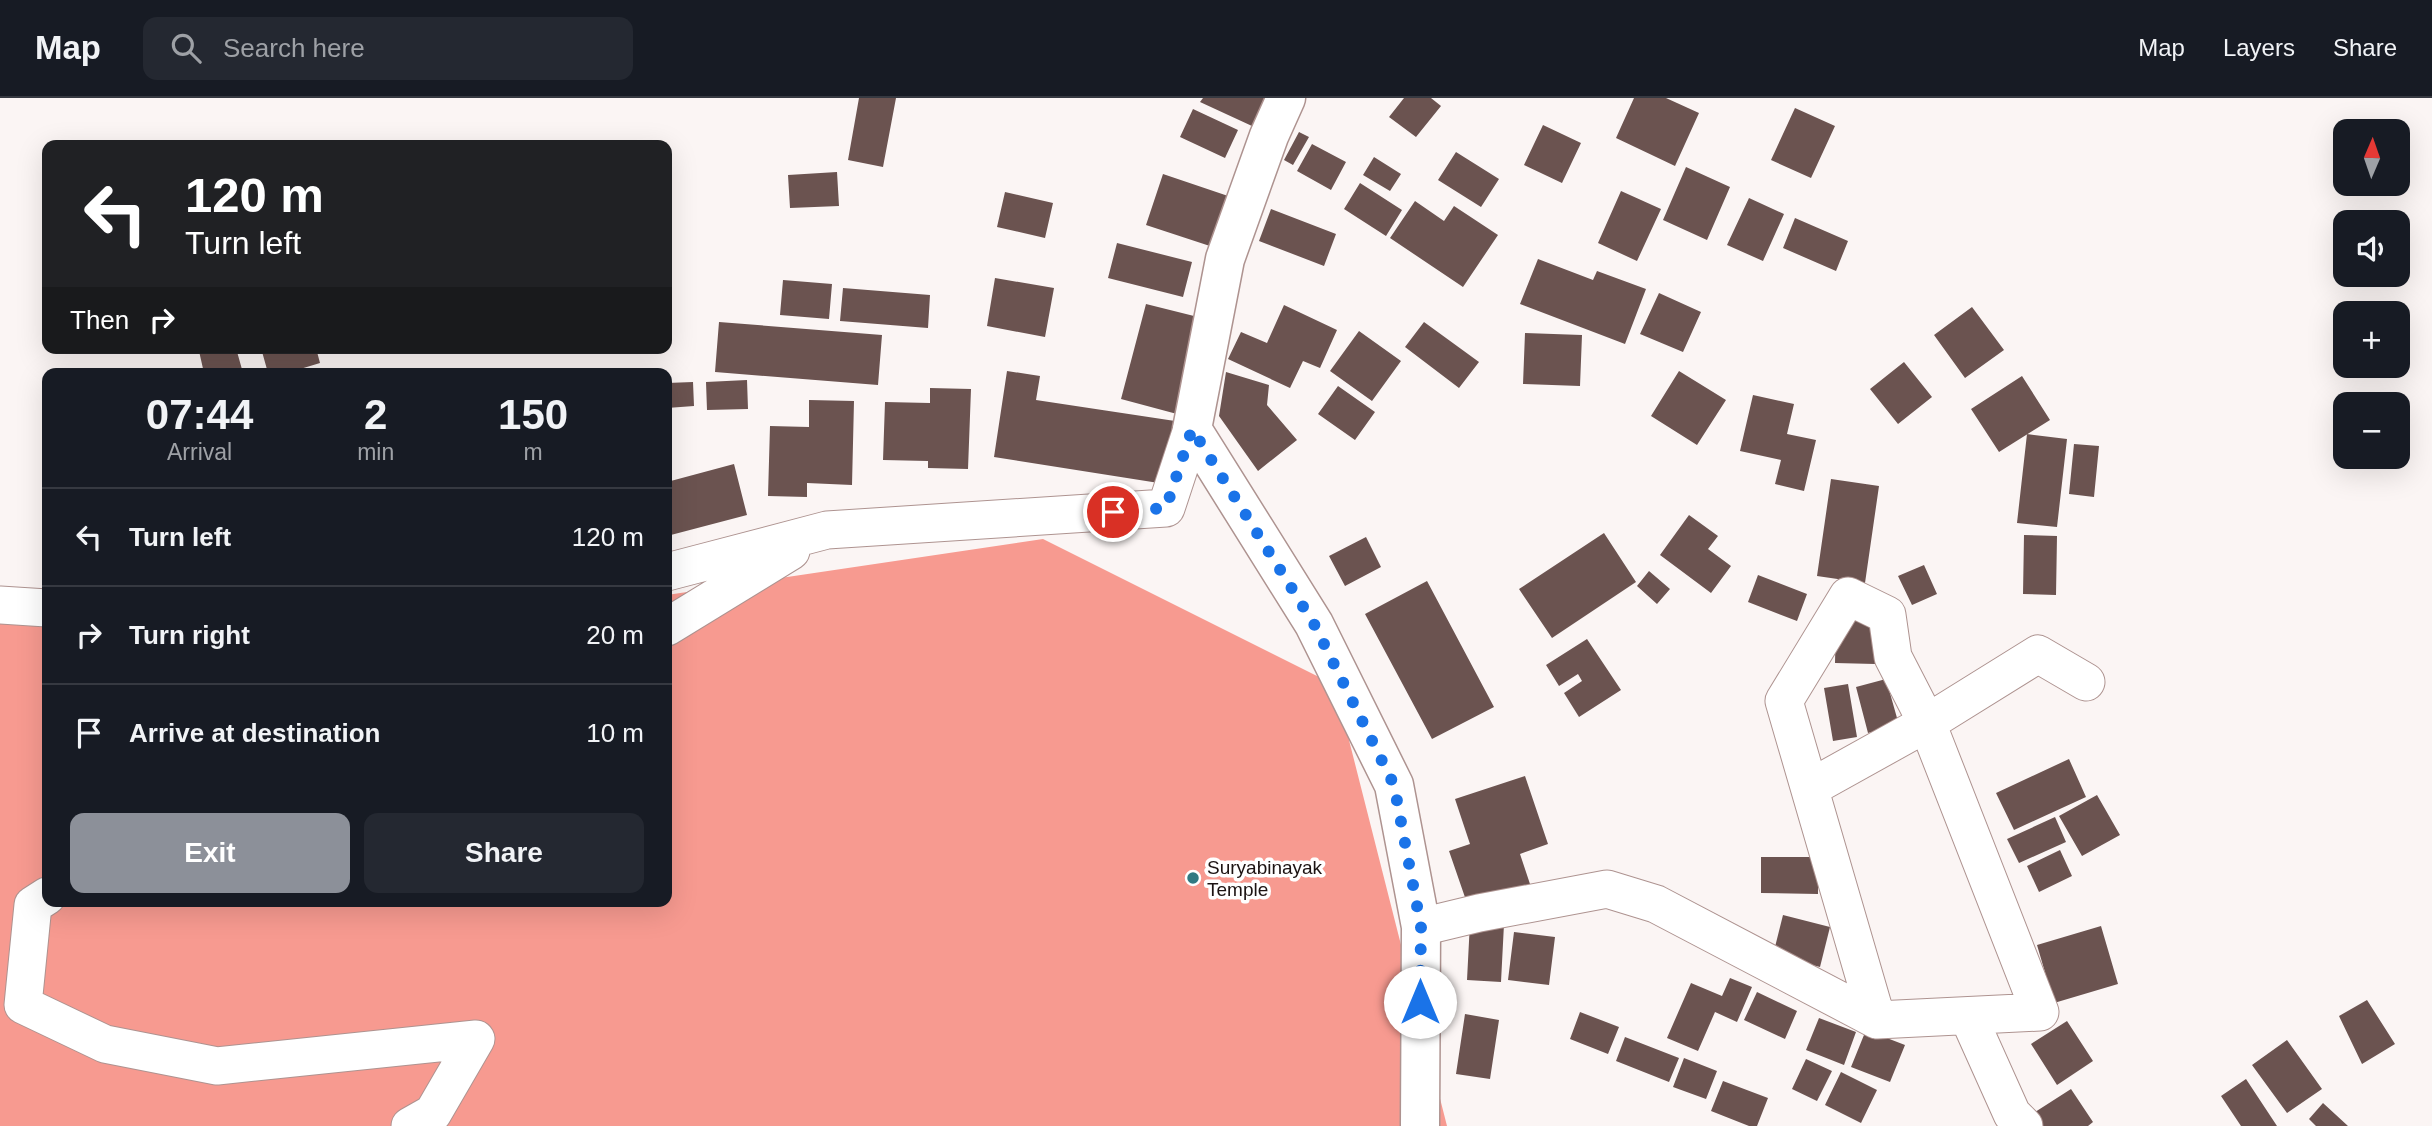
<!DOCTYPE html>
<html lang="en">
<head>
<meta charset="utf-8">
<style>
  body { margin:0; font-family:Arial,sans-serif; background:#242831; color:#f1f3f6; height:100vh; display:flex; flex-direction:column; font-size:26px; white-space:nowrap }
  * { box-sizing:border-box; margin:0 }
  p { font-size:23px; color:#9ea1a6 }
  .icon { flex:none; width:38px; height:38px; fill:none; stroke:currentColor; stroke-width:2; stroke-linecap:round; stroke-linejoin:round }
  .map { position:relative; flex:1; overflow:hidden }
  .drawer { position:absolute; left:42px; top:270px; width:630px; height:539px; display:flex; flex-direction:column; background:#171b24; border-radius:14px; box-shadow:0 7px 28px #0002 }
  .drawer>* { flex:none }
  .hud { position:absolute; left:42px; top:42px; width:630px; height:214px; border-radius:14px; box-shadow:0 7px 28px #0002; background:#202124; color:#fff; overflow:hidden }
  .needle { width:46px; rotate:2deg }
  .buttons { position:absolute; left:2333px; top:21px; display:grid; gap:14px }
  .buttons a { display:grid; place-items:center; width:77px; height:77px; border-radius:14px; background:#171b24; box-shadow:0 7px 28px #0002; font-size:35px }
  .pin { position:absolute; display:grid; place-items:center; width:60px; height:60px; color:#fff; margin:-30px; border:4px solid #fff; border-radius:50%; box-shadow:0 2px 7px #0007 }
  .me { position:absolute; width:77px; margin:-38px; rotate:0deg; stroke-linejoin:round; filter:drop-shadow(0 0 5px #0008) }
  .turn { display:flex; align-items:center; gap:24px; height:147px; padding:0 28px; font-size:32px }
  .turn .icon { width:91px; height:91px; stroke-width:2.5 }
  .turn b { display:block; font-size:49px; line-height:60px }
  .then { display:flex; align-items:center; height:66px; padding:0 28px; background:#0003; gap:14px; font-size:26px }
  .eta { display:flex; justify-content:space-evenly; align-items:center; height:119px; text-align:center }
  .eta b { font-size:42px; font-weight:700; line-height:49px }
  .cta { display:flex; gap:14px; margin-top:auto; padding:14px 28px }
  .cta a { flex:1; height:80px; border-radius:14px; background:#8c9099; color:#fff; font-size:28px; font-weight:700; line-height:80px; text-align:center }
  .cta a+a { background:#242831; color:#f1f3f6 }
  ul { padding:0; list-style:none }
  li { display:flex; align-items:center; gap:21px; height:98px; padding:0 28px; border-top:2px solid #363941 }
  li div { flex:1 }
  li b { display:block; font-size:26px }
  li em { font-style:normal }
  header { display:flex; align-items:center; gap:42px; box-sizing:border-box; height:98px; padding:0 35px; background:#171b24; border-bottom:2px solid #363941 }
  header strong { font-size:33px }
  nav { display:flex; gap:38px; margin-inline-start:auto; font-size:24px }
  .search { width:490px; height:63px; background:#242831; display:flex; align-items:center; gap:18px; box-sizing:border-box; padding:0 24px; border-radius:14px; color:#9ea1a6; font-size:26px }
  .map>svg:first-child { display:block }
  .forest { fill:#f79a90 }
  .building { fill:#6b5350 }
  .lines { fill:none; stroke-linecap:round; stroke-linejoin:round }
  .street-casing { stroke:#ae9390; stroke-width:39 }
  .secondary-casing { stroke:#ae9390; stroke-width:41 }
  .street { stroke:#fff; stroke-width:37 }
  .secondary { stroke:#fff; stroke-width:38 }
  .route { stroke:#1a73e8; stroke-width:12; stroke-dasharray:0 21.6 }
  .poi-dot { fill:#317982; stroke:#fff; stroke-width:2.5 }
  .labels { text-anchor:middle; stroke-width:7; stroke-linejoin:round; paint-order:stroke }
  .poi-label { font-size:19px; fill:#1c1312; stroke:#fff; text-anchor:start }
</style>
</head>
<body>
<header>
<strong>Map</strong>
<div class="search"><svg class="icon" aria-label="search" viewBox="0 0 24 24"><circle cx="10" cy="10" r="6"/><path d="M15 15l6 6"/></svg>Search here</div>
<nav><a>Map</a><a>Layers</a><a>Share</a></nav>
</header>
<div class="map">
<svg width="2432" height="1028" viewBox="0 0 2432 1028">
  <rect width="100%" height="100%" fill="#fbf5f4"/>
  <path class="forest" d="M 1043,441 L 1335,587 L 1447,1028 L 0,1028 L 0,510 L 47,514 L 47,803 L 667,803 L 667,497 Z"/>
  <path class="building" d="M 859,0 L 896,0 L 883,69 L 848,62 Z
    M 1203,0 L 1265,0 L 1252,28 L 1200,4 Z
    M 1404,0 L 1431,0 L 1441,8 L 1416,39 L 1389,19 Z
    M 1634,0 L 1666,0 L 1699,15 L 1675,68 L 1616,40 Z
    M 1795,10 L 1835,28 L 1811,80 L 1771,62 Z
    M 1193,11 L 1238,32 L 1225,60 L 1180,39 Z
    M 1543,27 L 1581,45 L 1562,85 L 1524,67 Z
    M 1299,34 L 1309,39 L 1293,67 L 1284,62 Z
    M 1312,46 L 1346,64 L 1331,92 L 1297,73 Z
    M 1456,54 L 1499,81 L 1481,109 L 1438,82 Z
    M 1374,59 L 1401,76 L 1390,93 L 1363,77 Z
    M 1686,69 L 1730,89 L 1707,142 L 1663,122 Z
    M 837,74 L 839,108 L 790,110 L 788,77 Z
    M 1163,76 L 1234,100 L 1216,150 L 1146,127 Z
    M 1360,85 L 1402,112 L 1386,138 L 1344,111 Z
    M 1621,93 L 1661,111 L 1637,163 L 1598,145 Z
    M 1005,94 L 1053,105 L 1045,140 L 997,129 Z
    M 1749,100 L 1784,116 L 1763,163 L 1727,147 Z
    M 1415,103 L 1444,123 L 1454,108 L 1498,137 L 1463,189 L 1390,140 Z
    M 1271,111 L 1336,136 L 1324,168 L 1259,143 Z
    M 1795,120 L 1848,143 L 1836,173 L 1783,150 Z
    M 1117,145 L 1192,164 L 1183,199 L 1108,180 Z
    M 1538,161 L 1593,182 L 1597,173 L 1646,191 L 1625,246 L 1520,206 Z
    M 995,180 L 1054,190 L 1045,239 L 987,228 Z
    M 783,182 L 832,186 L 829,221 L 780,217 Z
    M 843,190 L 930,197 L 928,230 L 840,223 Z
    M 1659,195 L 1701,214 L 1683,254 L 1640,236 Z
    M 1146,206 L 1202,220 L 1177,316 L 1121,301 Z
    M 1284,207 L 1337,232 L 1320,270 L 1303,263 L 1290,290 L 1228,261 L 1241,234 L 1267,245 Z
    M 1972,209 L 2004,252 L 1965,280 L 1934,237 Z
    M 719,224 L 882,237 L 878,287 L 715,274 Z
    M 1424,224 L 1479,264 L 1459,290 L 1405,249 Z
    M 1359,233 L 1401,263 L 1372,303 L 1330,273 Z
    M 1525,235 L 1582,237 L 1580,288 L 1523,286 Z
    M 211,250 L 236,250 L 243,275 L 204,275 L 199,253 Z
    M 261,250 L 316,250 L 320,265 L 287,275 L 268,275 Z
    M 1904,264 L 1932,299 L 1898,326 L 1870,291 Z
    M 1007,273 L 1040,278 L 1036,302 L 1175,323 L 1165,386 L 994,359 Z
    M 1679,273 L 1726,302 L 1697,347 L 1651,318 Z
    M 1226,274 L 1269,287 L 1267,307 L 1297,342 L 1258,373 L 1219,318 Z
    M 2022,278 L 2050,322 L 1999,354 L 1971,311 Z
    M 747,282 L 748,311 L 707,312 L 706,284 Z
    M 693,284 L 694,308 L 667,310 L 667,285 Z
    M 1338,288 L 1375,314 L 1355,342 L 1318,316 Z
    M 930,290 L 971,291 L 968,371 L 928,370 L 928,363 L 883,362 L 885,304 L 930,305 Z
    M 1753,297 L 1794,306 L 1787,336 L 1816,342 L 1804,393 L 1775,386 L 1781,362 L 1740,353 Z
    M 809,302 L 854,303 L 852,387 L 807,385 L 807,399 L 768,398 L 770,328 L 809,329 Z
    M 2027,336 L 2067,341 L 2057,429 L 2017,425 Z
    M 2074,346 L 2099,348 L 2094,399 L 2069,396 Z
    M 734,366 L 747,417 L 667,438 L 667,384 Z
    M 1831,381 L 1879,388 L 1865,485 L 1817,478 Z
    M 1689,417 L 1718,438 L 1708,451 L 1731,468 L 1711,495 L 1660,457 Z
    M 1604,435 L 1636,484 L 1552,540 L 1519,491 Z
    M 2024,437 L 2057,438 L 2056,497 L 2023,496 Z
    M 1366,439 L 1381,469 L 1345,488 L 1329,458 Z
    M 1924,467 L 1937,496 L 1912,507 L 1898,478 Z
    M 1649,473 L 1670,491 L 1657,506 L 1637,488 Z
    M 1758,477 L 1807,496 L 1797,523 L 1748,504 Z
    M 1427,483 L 1494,609 L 1432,641 L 1365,516 Z
    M 1836,520 L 1877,522 L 1875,566 L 1835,565 Z
    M 1587,541 L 1621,592 L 1579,619 L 1564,595 L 1582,583 L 1578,576 L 1559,588 L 1546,567 Z
    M 1886,581 L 1899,627 L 1868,635 L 1856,589 Z
    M 1848,586 L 1857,639 L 1833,643 L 1824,590 Z
    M 2069,661 L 2086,699 L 2014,732 L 1996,695 Z
    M 1525,678 L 1548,746 L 1520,756 L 1530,786 L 1468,808 L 1449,753 L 1470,746 L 1455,701 Z
    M 2097,697 L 2120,737 L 2082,758 L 2059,718 Z
    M 2055,719 L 2066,744 L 2019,765 L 2007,741 Z
    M 2060,752 L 2072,778 L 2039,794 L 2027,768 Z
    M 1761,759 L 1818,759 L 1818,796 L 1761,795 Z
    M 1783,817 L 1830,829 L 1820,869 L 1773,857 Z
    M 1470,824 L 1504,826 L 1501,884 L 1467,882 Z
    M 2101,828 L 2118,886 L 2054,905 L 2037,847 Z
    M 1514,834 L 1555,839 L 1549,887 L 1508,882 Z
    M 1730,880 L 1752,889 L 1737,924 L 1715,914 L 1698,953 L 1667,940 L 1691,885 L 1722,898 Z
    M 1757,894 L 1797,913 L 1785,941 L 1744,922 Z
    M 2367,902 L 2395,946 L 2362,966 L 2339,918 Z
    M 1580,914 L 1619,929 L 1608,956 L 1570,941 Z
    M 1465,916 L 1499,922 L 1490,981 L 1456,976 Z
    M 1819,920 L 1856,934 L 1844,967 L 1806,952 Z
    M 2067,923 L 2093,963 L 2057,987 L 2031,946 Z
    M 1866,932 L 1905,947 L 1890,984 L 1851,969 Z
    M 1625,939 L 1679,960 L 1669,984 L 1616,963 Z
    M 2287,942 L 2322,991 L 2287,1015 L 2252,967 Z
    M 1684,960 L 1717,973 L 1706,1001 L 1673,989 Z
    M 1806,961 L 1832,973 L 1817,1003 L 1792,991 Z
    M 1841,974 L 1877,992 L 1861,1025 L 1825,1007 Z
    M 2246,981 L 2277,1028 L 2241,1028 L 2221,998 Z
    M 1723,983 L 1768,1000 L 1757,1028 L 1749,1028 L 1711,1013 Z
    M 2071,991 L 2093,1024 L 2088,1028 L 2040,1028 L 2032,1016 Z
    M 2323,1005 L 2348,1028 L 2316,1028 L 2309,1021 Z"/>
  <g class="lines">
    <defs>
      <path id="street" d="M 667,474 L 827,432 L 1166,410 L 1192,331
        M 0,507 L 47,510
        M 667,529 L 791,453
        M 1810,690 L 1927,625 L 2038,556 L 2086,584
        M 47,798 L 33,807 L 23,907 L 105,946 L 217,968 L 476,941 L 433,1015 L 410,1028
        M 1421,829 L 1479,815 L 1607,791 L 1656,806 L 1877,922 L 2040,914 L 1927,625 L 1893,559 L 1887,517 L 1848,498 L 1784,603 L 1877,922
        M 1968,918 L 2012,1016 L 2024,1028"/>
      <path id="secondary" d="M 1286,0 L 1269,38 L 1225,161 L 1192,331 L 1314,526 L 1394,687 L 1421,829 L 1420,1028"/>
    </defs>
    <use href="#street" class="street-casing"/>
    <use href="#secondary" class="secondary-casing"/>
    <use href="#street" class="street"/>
    <use href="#secondary" class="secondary"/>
  </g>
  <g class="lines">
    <path class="route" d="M 1113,414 L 1166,410 L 1192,331 L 1314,526 L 1394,687 L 1421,829 L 1420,904"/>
  </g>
  <circle class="poi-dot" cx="1193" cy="780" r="7"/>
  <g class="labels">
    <g class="poi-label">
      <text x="1207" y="776">Suryabinayak<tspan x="1207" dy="22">Temple</tspan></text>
    </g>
  </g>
</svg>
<div class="buttons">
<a><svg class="needle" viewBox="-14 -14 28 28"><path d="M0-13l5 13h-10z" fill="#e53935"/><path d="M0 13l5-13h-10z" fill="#9ea1a6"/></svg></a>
<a><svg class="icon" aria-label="sound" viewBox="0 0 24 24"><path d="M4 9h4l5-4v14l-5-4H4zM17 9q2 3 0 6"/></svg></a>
<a>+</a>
<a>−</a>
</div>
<div class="pin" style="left:1113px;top:414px;background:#d93025"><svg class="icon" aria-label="arrive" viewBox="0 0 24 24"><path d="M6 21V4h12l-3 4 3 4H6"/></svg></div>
<svg class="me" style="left:1420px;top:904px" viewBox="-20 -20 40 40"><circle r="19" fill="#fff"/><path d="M0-13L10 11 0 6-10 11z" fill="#1a73e8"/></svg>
<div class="hud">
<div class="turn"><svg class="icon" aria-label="left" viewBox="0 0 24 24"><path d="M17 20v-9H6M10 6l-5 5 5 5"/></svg><div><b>120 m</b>Turn left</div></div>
<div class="then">Then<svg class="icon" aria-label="right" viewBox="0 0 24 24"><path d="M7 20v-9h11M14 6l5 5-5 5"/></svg></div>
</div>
<section class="drawer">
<div class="eta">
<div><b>07:44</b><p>Arrival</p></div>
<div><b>2</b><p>min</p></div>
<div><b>150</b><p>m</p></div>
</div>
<ul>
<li><svg class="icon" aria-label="left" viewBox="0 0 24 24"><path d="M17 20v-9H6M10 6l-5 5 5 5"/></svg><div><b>Turn left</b></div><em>120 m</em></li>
<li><svg class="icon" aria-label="right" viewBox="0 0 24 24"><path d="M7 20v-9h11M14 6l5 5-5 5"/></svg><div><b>Turn right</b></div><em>20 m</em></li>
<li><svg class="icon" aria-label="arrive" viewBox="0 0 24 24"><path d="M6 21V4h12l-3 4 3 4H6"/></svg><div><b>Arrive at destination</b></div><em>10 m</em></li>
</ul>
<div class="cta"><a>Exit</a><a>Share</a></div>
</section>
</div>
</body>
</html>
